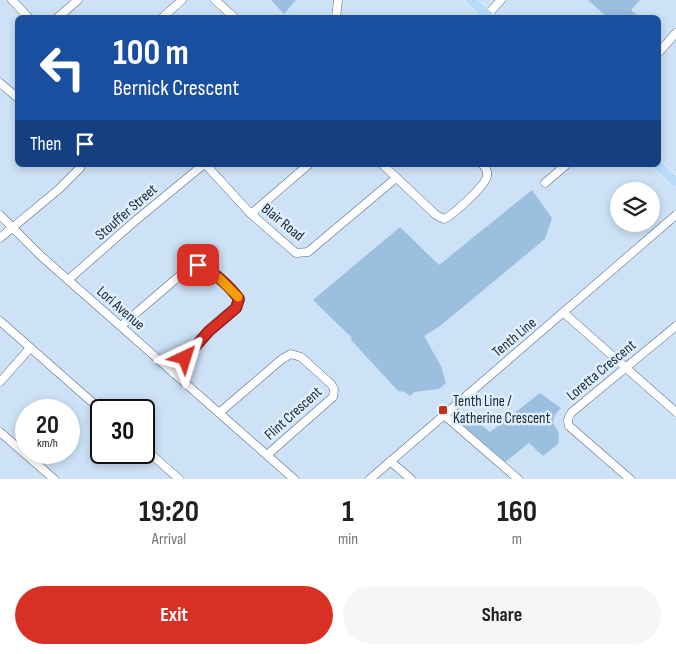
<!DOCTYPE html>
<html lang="en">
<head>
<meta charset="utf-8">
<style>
  body { margin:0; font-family:"Sofia Sans Condensed",sans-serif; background:#f6f6f6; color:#202124; height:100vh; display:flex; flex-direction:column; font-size:19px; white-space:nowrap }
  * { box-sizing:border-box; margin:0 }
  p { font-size:16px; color:#757577 }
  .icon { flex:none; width:28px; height:28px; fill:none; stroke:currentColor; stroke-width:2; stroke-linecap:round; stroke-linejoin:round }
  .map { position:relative; height:479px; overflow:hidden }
  .sheet { display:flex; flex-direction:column; background:#fff; flex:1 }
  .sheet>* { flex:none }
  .top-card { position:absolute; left:15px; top:15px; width:646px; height:152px; border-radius:8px; box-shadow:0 2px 8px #0003; background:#1a4fa0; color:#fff; overflow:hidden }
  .buttons { position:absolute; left:610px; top:182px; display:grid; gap:10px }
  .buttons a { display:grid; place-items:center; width:50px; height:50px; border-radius:50%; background:#fff; box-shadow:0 2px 8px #0003; font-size:25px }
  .speed { position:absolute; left:15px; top:399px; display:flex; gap:10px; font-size:25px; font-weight:700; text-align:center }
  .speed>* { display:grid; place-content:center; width:65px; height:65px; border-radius:50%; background:#fff; box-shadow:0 2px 8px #0003; line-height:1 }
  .speed small { font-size:12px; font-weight:400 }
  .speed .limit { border:2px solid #111; border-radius:8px; background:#fff; color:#111 }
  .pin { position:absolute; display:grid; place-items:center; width:42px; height:42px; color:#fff; margin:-21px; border-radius:10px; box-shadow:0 2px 8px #0006 }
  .me { position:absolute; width:55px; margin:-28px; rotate:41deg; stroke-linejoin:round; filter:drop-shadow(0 0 4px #0008) }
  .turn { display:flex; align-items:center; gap:18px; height:105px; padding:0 15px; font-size:22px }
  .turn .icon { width:65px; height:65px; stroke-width:2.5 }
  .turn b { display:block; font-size:35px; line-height:42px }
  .then { display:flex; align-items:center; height:48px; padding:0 15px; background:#0003; gap:10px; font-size:19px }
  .eta { display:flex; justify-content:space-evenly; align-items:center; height:85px; text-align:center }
  .eta b { font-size:30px; font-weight:700; line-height:35px }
  .action { display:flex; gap:10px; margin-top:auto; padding:10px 15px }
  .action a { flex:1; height:58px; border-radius:30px; background:#d93025; color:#fff; font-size:20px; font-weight:700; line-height:58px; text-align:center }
  .action a+a { background:#f6f6f6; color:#202124 }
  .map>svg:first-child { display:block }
  .green { fill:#9bbfdf }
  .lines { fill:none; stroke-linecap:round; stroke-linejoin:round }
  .minor-casing { stroke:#596c7d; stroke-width:9 }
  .major-casing { stroke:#fff; stroke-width:11 }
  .minor { stroke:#fff; stroke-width:8 }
  .major { stroke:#b9dcfb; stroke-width:10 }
  .route-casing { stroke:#8d1f18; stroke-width:12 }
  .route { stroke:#d93025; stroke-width:9 }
  .slow { stroke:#f59e0b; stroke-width:9 }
  .poi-dot { fill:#bf3419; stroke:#deefff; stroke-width:2 }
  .labels { text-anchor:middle; stroke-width:5; stroke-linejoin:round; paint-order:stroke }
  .street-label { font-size:15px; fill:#212930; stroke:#deefff }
  .poi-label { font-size:15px; fill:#212930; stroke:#deefff; text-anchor:start }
</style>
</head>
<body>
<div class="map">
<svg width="676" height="479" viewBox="0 0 676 479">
  <rect width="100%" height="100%" fill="#cde2f6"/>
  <path class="green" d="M 271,0 L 296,0 L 284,14 Z
    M 588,0 L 640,0 L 631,10 L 639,17 L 607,17 Z
    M 532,190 L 552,218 L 545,239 L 440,326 L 424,336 L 441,366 L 446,383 L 439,389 L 414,392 L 410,396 L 405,392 L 398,391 L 351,340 L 352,338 L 313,300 L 400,227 L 439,265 Z
    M 540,393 L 561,408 L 555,415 L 553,423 L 559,433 L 558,444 L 543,456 L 529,443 L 505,462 L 461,424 L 470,416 L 490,432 Z"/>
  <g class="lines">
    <defs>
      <path id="minor" d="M 12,0 L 29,18
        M 215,0 L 235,18
        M 487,15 L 501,0
        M 57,18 L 78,0
        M 162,18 L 182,0
        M 336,18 L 338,0
        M 659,52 L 676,33
        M 0,83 L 18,98
        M 206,165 L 251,214 L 296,253 L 308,252 L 396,178
        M 383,165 L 436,215 L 444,219 C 453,215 486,185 487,176 C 488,171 486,168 483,165
        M 545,183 L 566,165
        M 251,214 L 308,165
        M 0,215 L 41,256 L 294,479
        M 0,238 L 59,189 L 80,168 L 81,165
        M 68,280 L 135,221 L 203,165
        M 564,313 L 676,412
        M 0,321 L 101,410
        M 121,326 L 191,266 L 204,266 L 233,291 L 239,299 L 236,308 L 209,331 L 173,373
        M 0,382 L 30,348
        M 219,413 L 282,359 L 291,354 L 301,357 L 331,384 L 334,389 L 333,397 L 267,455
        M 444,415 L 518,479
        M 0,432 L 54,479
        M 144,448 L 179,479
        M 390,461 L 411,479
        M 370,479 L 676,215
        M 630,479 L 569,426 C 567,420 568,417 572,412 L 676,326"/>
      <path id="major" d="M 471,0 L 490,18
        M 657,165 L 676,182"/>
    </defs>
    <use href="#minor" class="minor-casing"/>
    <use href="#major" class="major-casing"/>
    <use href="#minor" class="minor"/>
    <use href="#major" class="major"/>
  </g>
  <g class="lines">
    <defs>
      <path id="route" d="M 185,358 L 209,331 L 236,308 L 239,299 C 232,289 210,267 198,265"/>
    </defs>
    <use href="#route" class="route-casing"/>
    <use href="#route" class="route"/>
    <path class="slow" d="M 219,278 L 238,297"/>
  </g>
  <rect class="poi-dot" x="438" y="405" width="10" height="10" rx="2.5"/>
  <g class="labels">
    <g class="street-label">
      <text transform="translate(126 212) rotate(-41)" y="5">Stouffer Street</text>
      <text transform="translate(283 222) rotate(39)" y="5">Blair Road</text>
      <text transform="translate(121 308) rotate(41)" y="5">Lori Avenue</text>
      <text transform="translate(514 337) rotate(-40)" y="5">Tenth Line</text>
      <text transform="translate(601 370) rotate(-40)" y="5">Loretta Crescent</text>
      <text transform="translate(293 413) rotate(-42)" y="5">Flint Crescent</text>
    </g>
    <g class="poi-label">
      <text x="453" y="406">Tenth Line /<tspan x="453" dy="17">Katherine Crescent</tspan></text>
    </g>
  </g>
</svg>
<div class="buttons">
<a><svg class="icon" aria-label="layers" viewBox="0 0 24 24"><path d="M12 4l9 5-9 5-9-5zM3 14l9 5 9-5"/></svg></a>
</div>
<div class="speed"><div>20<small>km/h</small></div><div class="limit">30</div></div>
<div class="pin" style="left:198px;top:265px;background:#d93025"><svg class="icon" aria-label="arrive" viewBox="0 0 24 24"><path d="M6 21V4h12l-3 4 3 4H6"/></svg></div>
<svg class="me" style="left:185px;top:358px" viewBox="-20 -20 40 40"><path d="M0-17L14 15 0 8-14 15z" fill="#d93025" stroke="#fff" stroke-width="4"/></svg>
<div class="top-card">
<div class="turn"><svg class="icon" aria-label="left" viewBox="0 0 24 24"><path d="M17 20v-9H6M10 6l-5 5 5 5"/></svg><div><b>100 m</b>Bernick Crescent</div></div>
<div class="then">Then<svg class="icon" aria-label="arrive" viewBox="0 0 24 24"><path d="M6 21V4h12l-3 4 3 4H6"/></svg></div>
</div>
</div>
<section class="sheet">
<div class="eta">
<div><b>19:20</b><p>Arrival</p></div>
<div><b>1</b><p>min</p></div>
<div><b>160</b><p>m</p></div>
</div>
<div class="action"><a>Exit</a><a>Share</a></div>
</section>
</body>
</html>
